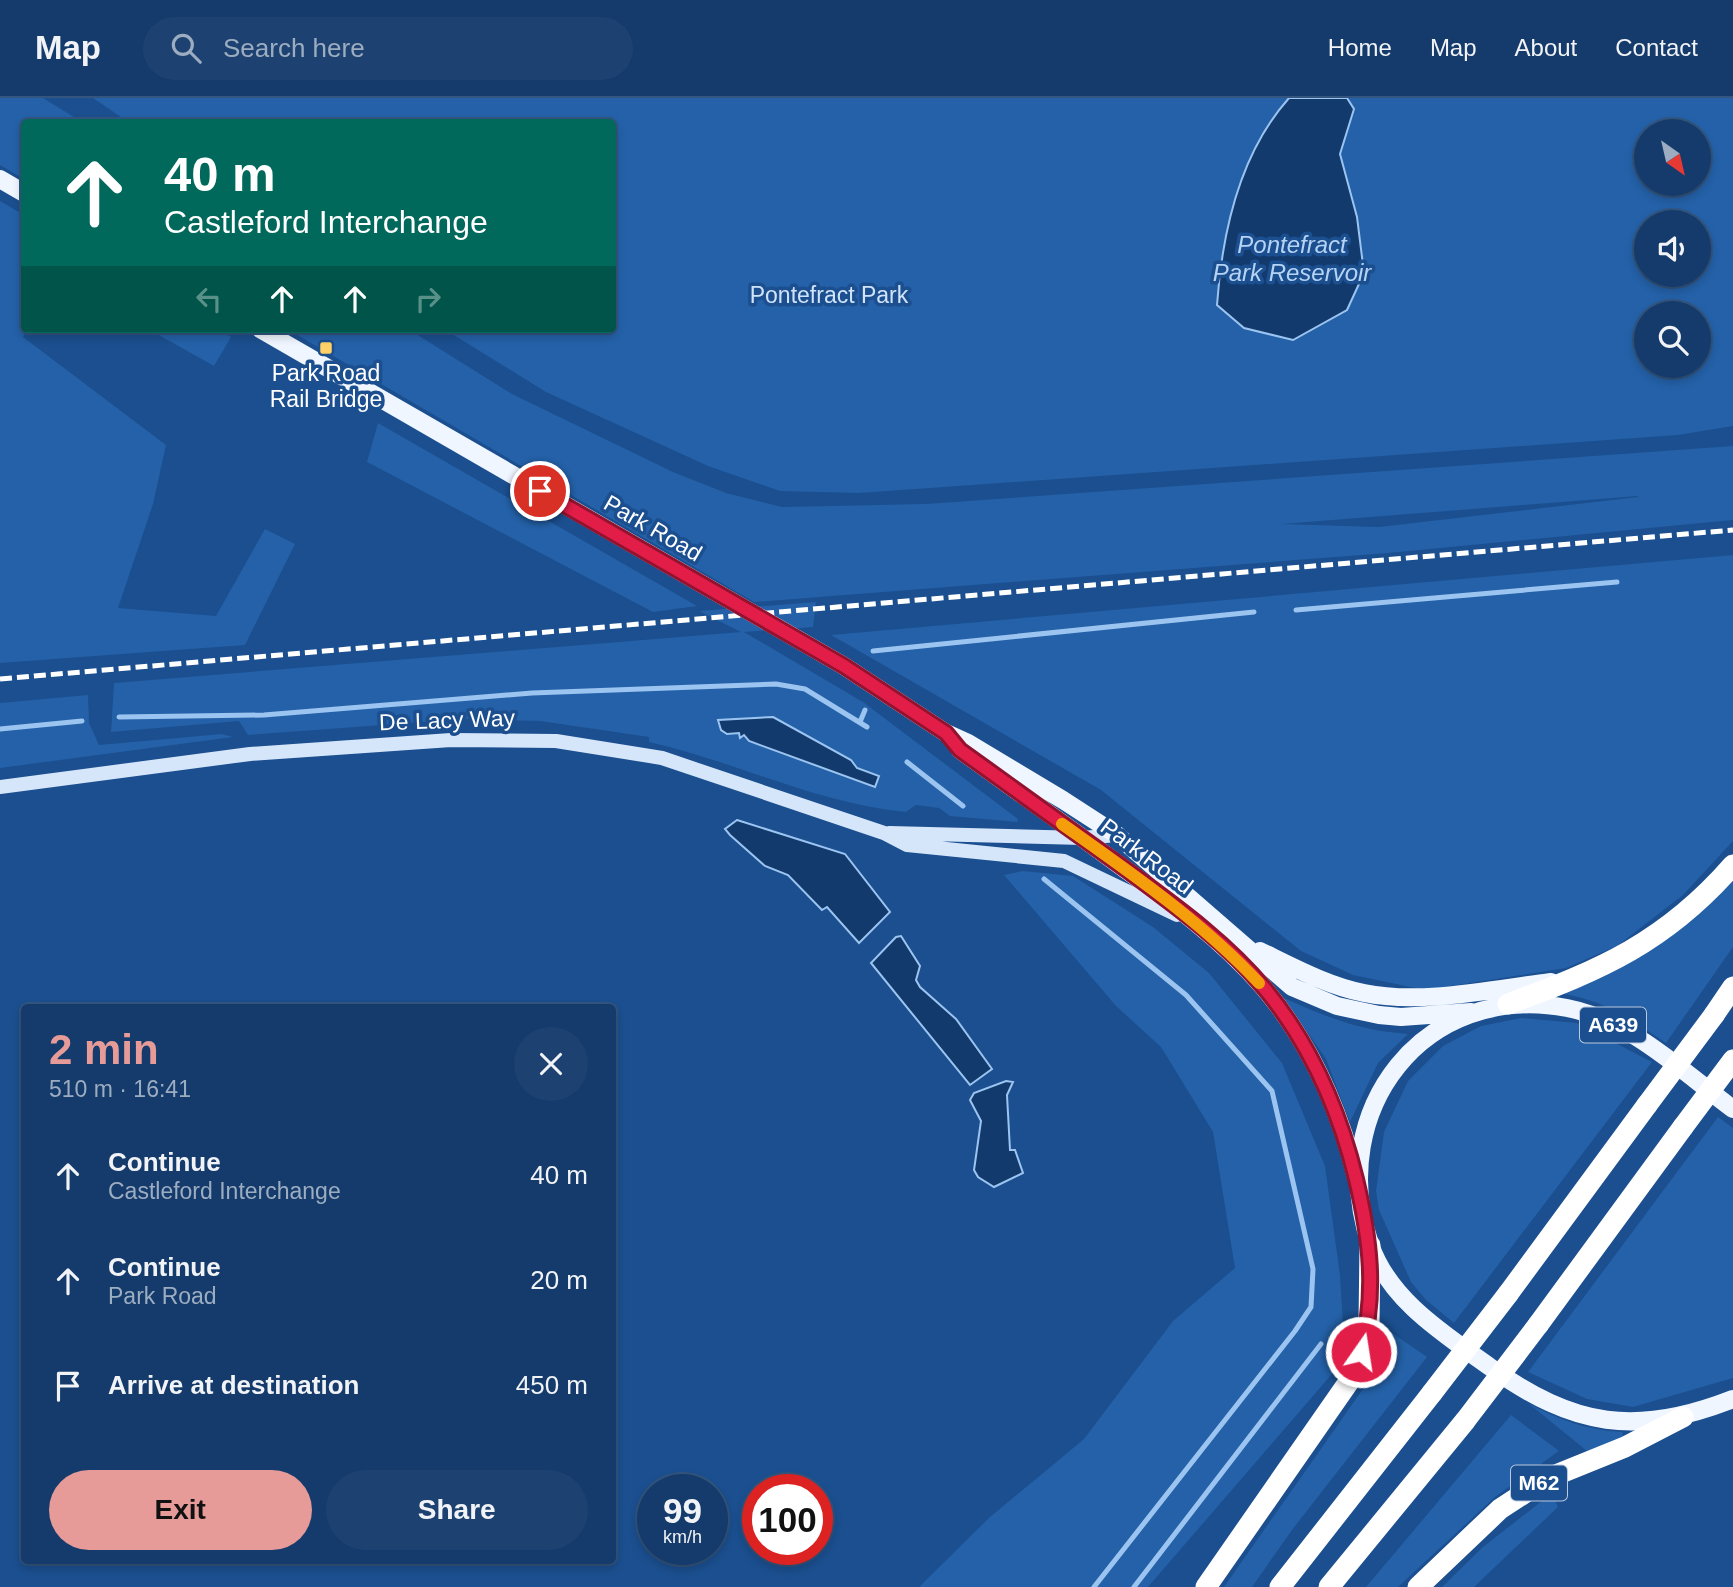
<!DOCTYPE html>
<html lang="en">
<head>
<meta charset="utf-8">
<style>
  body { margin:0; font-family:Arial,sans-serif; background:#1d4271; color:#f1f3f6; height:100vh; display:flex; flex-direction:column; font-size:26px; white-space:nowrap }
  * { box-sizing:border-box; margin:0 }
  p { font-size:23px; color:#9dadc1 }
  .icon { flex:none; width:38px; height:38px; fill:none; stroke:currentColor; stroke-width:2; stroke-linecap:round; stroke-linejoin:round }
  .map { position:relative; flex:1; overflow:hidden }
  .sheet { position:absolute; left:21px; top:906px; width:595px; height:560px; display:flex; flex-direction:column; background:#143b6b; border-radius:7px; box-shadow:0 4px 10px #0003,0 0 0 2px #33557e }
  .sheet>* { flex:none }
  .banner { position:absolute; left:21px; top:21px; width:595px; height:214px; border-radius:7px; box-shadow:0 4px 10px #0003,0 0 0 2px #33557e; background:#00695c; color:#fff; overflow:hidden }
  .needle { width:46px; rotate:146deg }
  .tools { position:absolute; left:1634px; top:21px; display:grid; gap:14px }
  .tools a { display:grid; place-items:center; width:77px; height:77px; border-radius:50%; background:#143b6b; box-shadow:0 4px 10px #0003,0 0 0 2px #33557e; font-size:35px }
  .speed { position:absolute; left:637px; top:1376px; display:flex; gap:14px; font-size:35px; font-weight:700; text-align:center }
  .speed>* { display:grid; place-content:center; width:91px; height:91px; border-radius:50%; background:#143b6b; box-shadow:0 4px 10px #0003,0 0 0 2px #33557e; line-height:1 }
  .speed small { font-size:18px; font-weight:400 }
  .speed .limit { border:10px solid #d22; background:#fff; color:#111 }
  .pin { position:absolute; display:grid; place-items:center; width:60px; height:60px; color:#fff; margin:-30px; border:4px solid #fff; border-radius:50%; box-shadow:0 2px 7px #0007 }
  .me { position:absolute; width:77px; margin:-38px; rotate:13deg; stroke-linejoin:round; filter:drop-shadow(0 0 5px #0008) }
  .turn { display:flex; align-items:center; gap:24px; height:147px; padding:0 28px; font-size:32px }
  .turn .icon { width:91px; height:91px; stroke-width:2.5 }
  .turn b { display:block; font-size:49px; line-height:60px }
  .lanes { display:flex; align-items:center; height:66px; padding:0 28px; background:#0003; justify-content:center; gap:35px; direction:ltr }
  .lanes .off { opacity:.35 }
  .round { display:grid; place-items:center; flex:none; width:74px; height:74px; border-radius:37px; background:#1d4271 }
  .summary { display:flex; align-items:center; justify-content:space-between; height:119px; padding:0 28px }
  h1 { font-size:42px; font-weight:700; line-height:52px; color:#e69b98 }
  .button { display:flex; gap:14px; margin-top:auto; padding:14px 28px }
  .button a { flex:1; height:80px; border-radius:42px; background:#e69b98; color:#111; font-size:28px; font-weight:700; line-height:80px; text-align:center }
  .button a+a { background:#1d4271; color:#f1f3f6 }
  ul { padding:0; list-style:none }
  li { display:flex; align-items:center; gap:21px; height:105px; padding:0 28px }
  li div { flex:1 }
  li b { display:block; font-size:26px }
  li em { font-style:normal }
  header { display:flex; align-items:center; gap:42px; box-sizing:border-box; height:98px; padding:0 35px; background:#143b6b; border-bottom:2px solid #33557e }
  header strong { font-size:33px }
  nav { display:flex; gap:38px; margin-inline-start:auto; font-size:24px }
  .search { width:490px; height:63px; background:#1d4271; display:flex; align-items:center; gap:18px; box-sizing:border-box; padding:0 24px; border-radius:38px; color:#9dadc1; font-size:26px }
  .map>svg:first-child { display:block }
  .green { fill:#2461a8; fill-rule:evenodd }
  .water { fill:#123a6d; stroke:#9cc4f0; stroke-width:2 }
  .lines { fill:none; stroke-linecap:round; stroke-linejoin:round }
  .stream { stroke:#9cc4f0; stroke-width:5 }
  .secondary { stroke:#d6e6fa; stroke-width:14 }
  .primary { stroke:#f0f6ff; stroke-width:18 }
  .highway { stroke:#fff; stroke-width:21 }
  .rail { stroke:#fff; stroke-width:5; stroke-dasharray:12 5; stroke-linecap:butt }
  .highway-bridge { stroke:#fff; stroke-width:21 }
  .route-casing { stroke:#92132f; stroke-width:18 }
  .route { stroke:#e11d48; stroke-width:12 }
  .slow { stroke:#f59e0b; stroke-width:12 }
  .poi-dot { fill:#ffd166; stroke:#1b4f8f; stroke-width:2.5 }
  .labels { text-anchor:middle; stroke-width:7; stroke-linejoin:round; paint-order:stroke }
  .shield { fill:#1b4f8f; stroke:#bbcadd; stroke-width:2 }
  .shield-label { font-size:21px; font-weight:bold; fill:#fff }
  .park-label { font-size:23px; fill:#cfe3fa; stroke:#1b4f8f }
  .poi-label { font-size:23px; fill:#fff; stroke:#1b4f8f }
  .street-label { font-size:23px; fill:#fff; stroke:#1b4f8f }
  .water-label { font-size:24px; font-style:italic; fill:#b5d3f5; stroke:#1b4f8f }
</style>
</head>
<body>
<header>
<strong>Map</strong>
<div class="search"><svg class="icon" aria-label="search" viewBox="0 0 24 24"><circle cx="10" cy="10" r="6"/><path d="M15 15l6 6"/></svg>Search here</div>
<nav><a>Home</a><a>Map</a><a>About</a><a>Contact</a></nav>
</header>
<div class="map">
<svg width="1733" height="1489" viewBox="0 0 1733 1489">
  <rect width="100%" height="100%" fill="#1b4f8f"/>
  <path class="green" d="M 0,0 L 43,0 L 82,24 L 24,24 L 24,81 L 0,67 Z
    M 93,0 L 1733,0 L 1733,328 L 1678,337 L 859,395 L 780,393 L 708,368 L 546,294 L 444,231 L 612,231 L 612,24 L 128,24 ZM 1647,33 L 1699,33 L 1699,86 L 1647,86 ZM 1647,124 L 1699,124 L 1699,177 L 1647,177 ZM 1647,215 L 1699,215 L 1699,268 L 1647,268 Z
    M 0,103 L 24,117 L 24,231 L 27,231 L 23,239 L 166,347 L 153,406 L 118,510 L 216,518 L 265,431 L 295,446 L 245,547 L 0,565 Z
    M 148,231 L 218,231 L 231,239 L 214,268 Z
    M 287,231 L 408,231 L 512,296 L 673,374 L 726,395 L 782,409 L 926,406 L 1733,348 L 1733,422 L 1388,455 L 754,504 ZM 1638,399 L 1379,429 L 1282,426 L 1638,398 Z
    M 378,325 L 697,508 L 653,514 L 367,364 Z
    M 1733,457 L 1733,743 L 1683,797 L 1617,848 L 1566,870 L 1425,892 L 1353,877 L 1301,853 L 1101,692 L 831,537 Z
    M 816,504 L 813,529 L 744,534 L 863,604 L 1018,721 L 1017,724 L 950,718 L 939,710 L 916,707 L 906,714 C 814,705 738,664 649,644 L 649,639 L 540,623 L 464,621 L 248,637 L 239,623 L 111,634 L 114,585 L 741,534 L 699,513 ZM 773,619 L 851,662 L 857,670 L 878,678 L 875,689 L 749,643 L 735,634 Z
    M 88,597 L 89,625 L 99,647 L 222,636 L 233,639 L 0,670 L 0,605 Z
    M 1023,773 L 1073,778 L 1153,829 L 1209,875 L 1282,965 L 1325,1068 L 1340,1177 L 1345,1261 L 1148,1489 L 919,1489 L 990,1419 L 1084,1341 L 1173,1223 L 1235,1170 L 1213,1034 L 1161,949 L 1116,908 L 1004,777 Z
    M 1733,777 L 1733,849 L 1666,945 C 1628,919 1604,902 1558,895 Z
    M 1284,900 C 1329,920 1358,932 1408,936 L 1378,965 L 1350,1024 L 1326,961 Z
    M 1521,920 L 1577,925 L 1652,964 L 1454,1225 L 1426,1202 L 1411,1184 L 1379,1112 L 1376,1093 L 1384,1034 L 1408,983 L 1443,948 L 1481,928 Z
    M 1718,1019 L 1733,1030 L 1733,1280 L 1633,1309 L 1587,1301 L 1528,1274 Z
    M 1382,1228 L 1427,1259 L 1292,1432 L 1252,1489 L 1224,1489 L 1372,1278 Z
    M 1528,1305 C 1558,1322 1588,1332 1622,1334 L 1624,1341 L 1587,1353 Z
    M 1511,1317 L 1559,1353 L 1495,1399 L 1398,1489 L 1366,1489 Z
    M 1552,1395 L 1558,1409 L 1474,1489 L 1442,1489 L 1483,1449 Z"/>
  <path class="water" d="M 1289,0 L 1347,0 L 1354,11 L 1340,56 L 1357,119 L 1364,175 L 1347,212 L 1293,242 L 1244,230 L 1217,207 C 1222,135 1240,55 1289,0 Z
    M 773,619 L 851,662 L 857,670 L 879,678 L 875,689 L 749,643 L 744,637 L 740,640 L 739,635 L 727,636 L 721,632 L 718,622 Z
    M 737,722 L 845,756 L 890,814 L 859,845 L 827,809 L 822,812 L 788,777 L 765,768 L 730,737 L 725,731 Z
    M 901,838 L 920,868 L 916,882 L 920,889 L 956,921 L 992,971 L 970,987 L 871,865 L 896,839 Z
    M 1006,983 L 1013,984 L 1007,997 L 1010,1052 L 1015,1052 L 1023,1075 L 994,1089 L 978,1079 L 974,1072 L 981,1023 L 970,1002 L 974,995 Z"/>
  <g class="lines">
    <path class="stream" d="M 1296,512 L 1617,484
      M 873,553 L 1254,514
      M 119,619 L 264,617 L 532,595 L 776,586 L 805,591 L 867,629
      M 860,624 L 865,612
      M 0,631 L 82,623
      M 907,664 L 963,708
      M 1044,781 L 1186,897 L 1272,993 L 1313,1171 L 1311,1209 L 1295,1233 L 1094,1489
      M 1134,1489 L 1321,1246"/>
    <path class="secondary" d="M 0,689 L 250,656 L 451,642 L 556,643 L 662,660 L 884,735 L 907,747 L 1064,763 L 1177,817
      M 889,735 L 1082,740 L 1117,737"/>
    <path class="primary" d="M 0,81 L 24,95
      M 260,231 L 844,568 L 946,635 L 968,645 L 1063,702 L 1117,737 L 1292,889 L 1337,908 L 1379,917 L 1401,919 L 1471,914
      M 960,652 C 1010,688 1061,724 1111,761 C 1165,800 1220,839 1264,890 C 1310,945 1339,1010 1356,1079
      M 1260,853 C 1293,869 1328,888 1364,895 C 1421,907 1494,891 1551,884
      M 1733,1011 C 1683,974 1630,922 1567,910 C 1424,883 1325,1012 1370,1146 C 1389,1202 1444,1236 1490,1269 C 1574,1329 1636,1339 1733,1301"/>
    <path class="highway" d="M 1508,906 C 1601,872 1666,844 1733,767
      M 1714,917 L 1733,889
      M 1508,1196 L 1647,1007
      M 1538,1227 L 1683,1029
      M 1206,1489 L 1350,1282 L 1369,1225 L 1370,1147
      M 1280,1489 L 1432,1295
      M 1329,1489 L 1465,1323
      M 1418,1489 L 1500,1411 L 1546,1381 L 1625,1349 L 1683,1319"/>
    <path class="rail" d="M 0,581 L 1733,432"/>
    <path class="highway-bridge" d="M 1647,1007 L 1714,917
      M 1683,1029 L 1733,962
      M 1432,1295 L 1508,1196
      M 1465,1323 L 1538,1227"/>
  </g>
  <g class="lines">
    <defs>
      <path id="route" d="M 540,393 L 844,568 L 946,635 L 960,652 C 1014,691 1069,730 1124,770 C 1174,807 1225,843 1265,891 C 1311,947 1339,1011 1356,1081 C 1370,1140 1377,1195 1361,1254"/>
    </defs>
    <use href="#route" class="route-casing"/>
    <use href="#route" class="route"/>
    <path class="slow" d="M 1062,726 C 1131,775 1201,823 1259,885"/>
  </g>
  <rect class="poi-dot" x="319" y="243" width="14" height="14" rx="3.5"/>
  <g class="labels">
    <g class="shield">
      <rect x="1580" y="909.5" width="66" height="35" rx="5"/>
      <rect x="1511" y="1367.5" width="56" height="35" rx="5"/>
    </g>
    <g class="shield-label">
      <text x="1613" y="934">A639</text>
      <text x="1539" y="1392">M62</text>
    </g>
    <g class="park-label">
      <text x="829" y="205">Pontefract Park</text>
    </g>
    <g class="poi-label">
      <text x="326" y="283">Park Road<tspan x="326" dy="26">Rail Bridge</tspan></text>
    </g>
    <g class="street-label">
      <text transform="translate(653 430) rotate(30)" y="8">Park Road</text>
      <text transform="translate(447 622) rotate(-2)" y="8">De Lacy Way</text>
      <text transform="translate(1147 758) rotate(37)" y="8">Park Road</text>
    </g>
    <g class="water-label">
      <text x="1292" y="155">Pontefract<tspan x="1292" dy="28">Park Reservoir</tspan></text>
    </g>
  </g>
</svg>
<div class="tools">
<a><svg class="needle" viewBox="-14 -14 28 28"><path d="M0-13l5 13h-10z" fill="#e53935"/><path d="M0 13l5-13h-10z" fill="#9dadc1"/></svg></a>
<a><svg class="icon" aria-label="sound" viewBox="0 0 24 24"><path d="M4 9h4l5-4v14l-5-4H4zM17 9q2 3 0 6"/></svg></a>
<a><svg class="icon" aria-label="search" viewBox="0 0 24 24"><circle cx="10" cy="10" r="6"/><path d="M15 15l6 6"/></svg></a>
</div>
<div class="speed"><div>99<small>km/h</small></div><div class="limit">100</div></div>
<div class="pin" style="left:540px;top:393px;background:#d93025"><svg class="icon" aria-label="arrive" viewBox="0 0 24 24"><path d="M6 21V4h12l-3 4 3 4H6"/></svg></div>
<svg class="me" style="left:1361px;top:1254px" viewBox="-20 -20 40 40"><circle r="17" fill="#e11d48" stroke="#fff" stroke-width="3"/><path d="M0-11L8 9 0 5-8 9z" fill="#fff"/></svg>
<div class="banner">
<div class="turn"><svg class="icon" aria-label="ahead" viewBox="0 0 24 24"><path d="M12 20V5M6 11l6-6 6 6"/></svg><div><b>40 m</b>Castleford Interchange</div></div>
<div class="lanes"><svg class="icon off" aria-label="left" viewBox="0 0 24 24"><path d="M17 20v-9H6M10 6l-5 5 5 5"/></svg><svg class="icon" aria-label="ahead" viewBox="0 0 24 24"><path d="M12 20V5M6 11l6-6 6 6"/></svg><svg class="icon" aria-label="ahead" viewBox="0 0 24 24"><path d="M12 20V5M6 11l6-6 6 6"/></svg><svg class="icon off" aria-label="right" viewBox="0 0 24 24"><path d="M7 20v-9h11M14 6l5 5-5 5"/></svg></div>
</div>
<section class="sheet">
<div class="summary"><div><h1>2 min</h1><p>510 m · 16:41</p></div><a class="round"><svg class="icon" aria-label="close" viewBox="0 0 24 24"><path d="M6 6l12 12M18 6L6 18"/></svg></a></div>
<ul>
<li><svg class="icon" aria-label="ahead" viewBox="0 0 24 24"><path d="M12 20V5M6 11l6-6 6 6"/></svg><div><b>Continue</b><p>Castleford Interchange</p></div><em>40 m</em></li>
<li><svg class="icon" aria-label="ahead" viewBox="0 0 24 24"><path d="M12 20V5M6 11l6-6 6 6"/></svg><div><b>Continue</b><p>Park Road</p></div><em>20 m</em></li>
<li><svg class="icon" aria-label="arrive" viewBox="0 0 24 24"><path d="M6 21V4h12l-3 4 3 4H6"/></svg><div><b>Arrive at destination</b></div><em>450 m</em></li>
</ul>
<div class="button"><a>Exit</a><a>Share</a></div>
</section>
</div>
</body>
</html>
